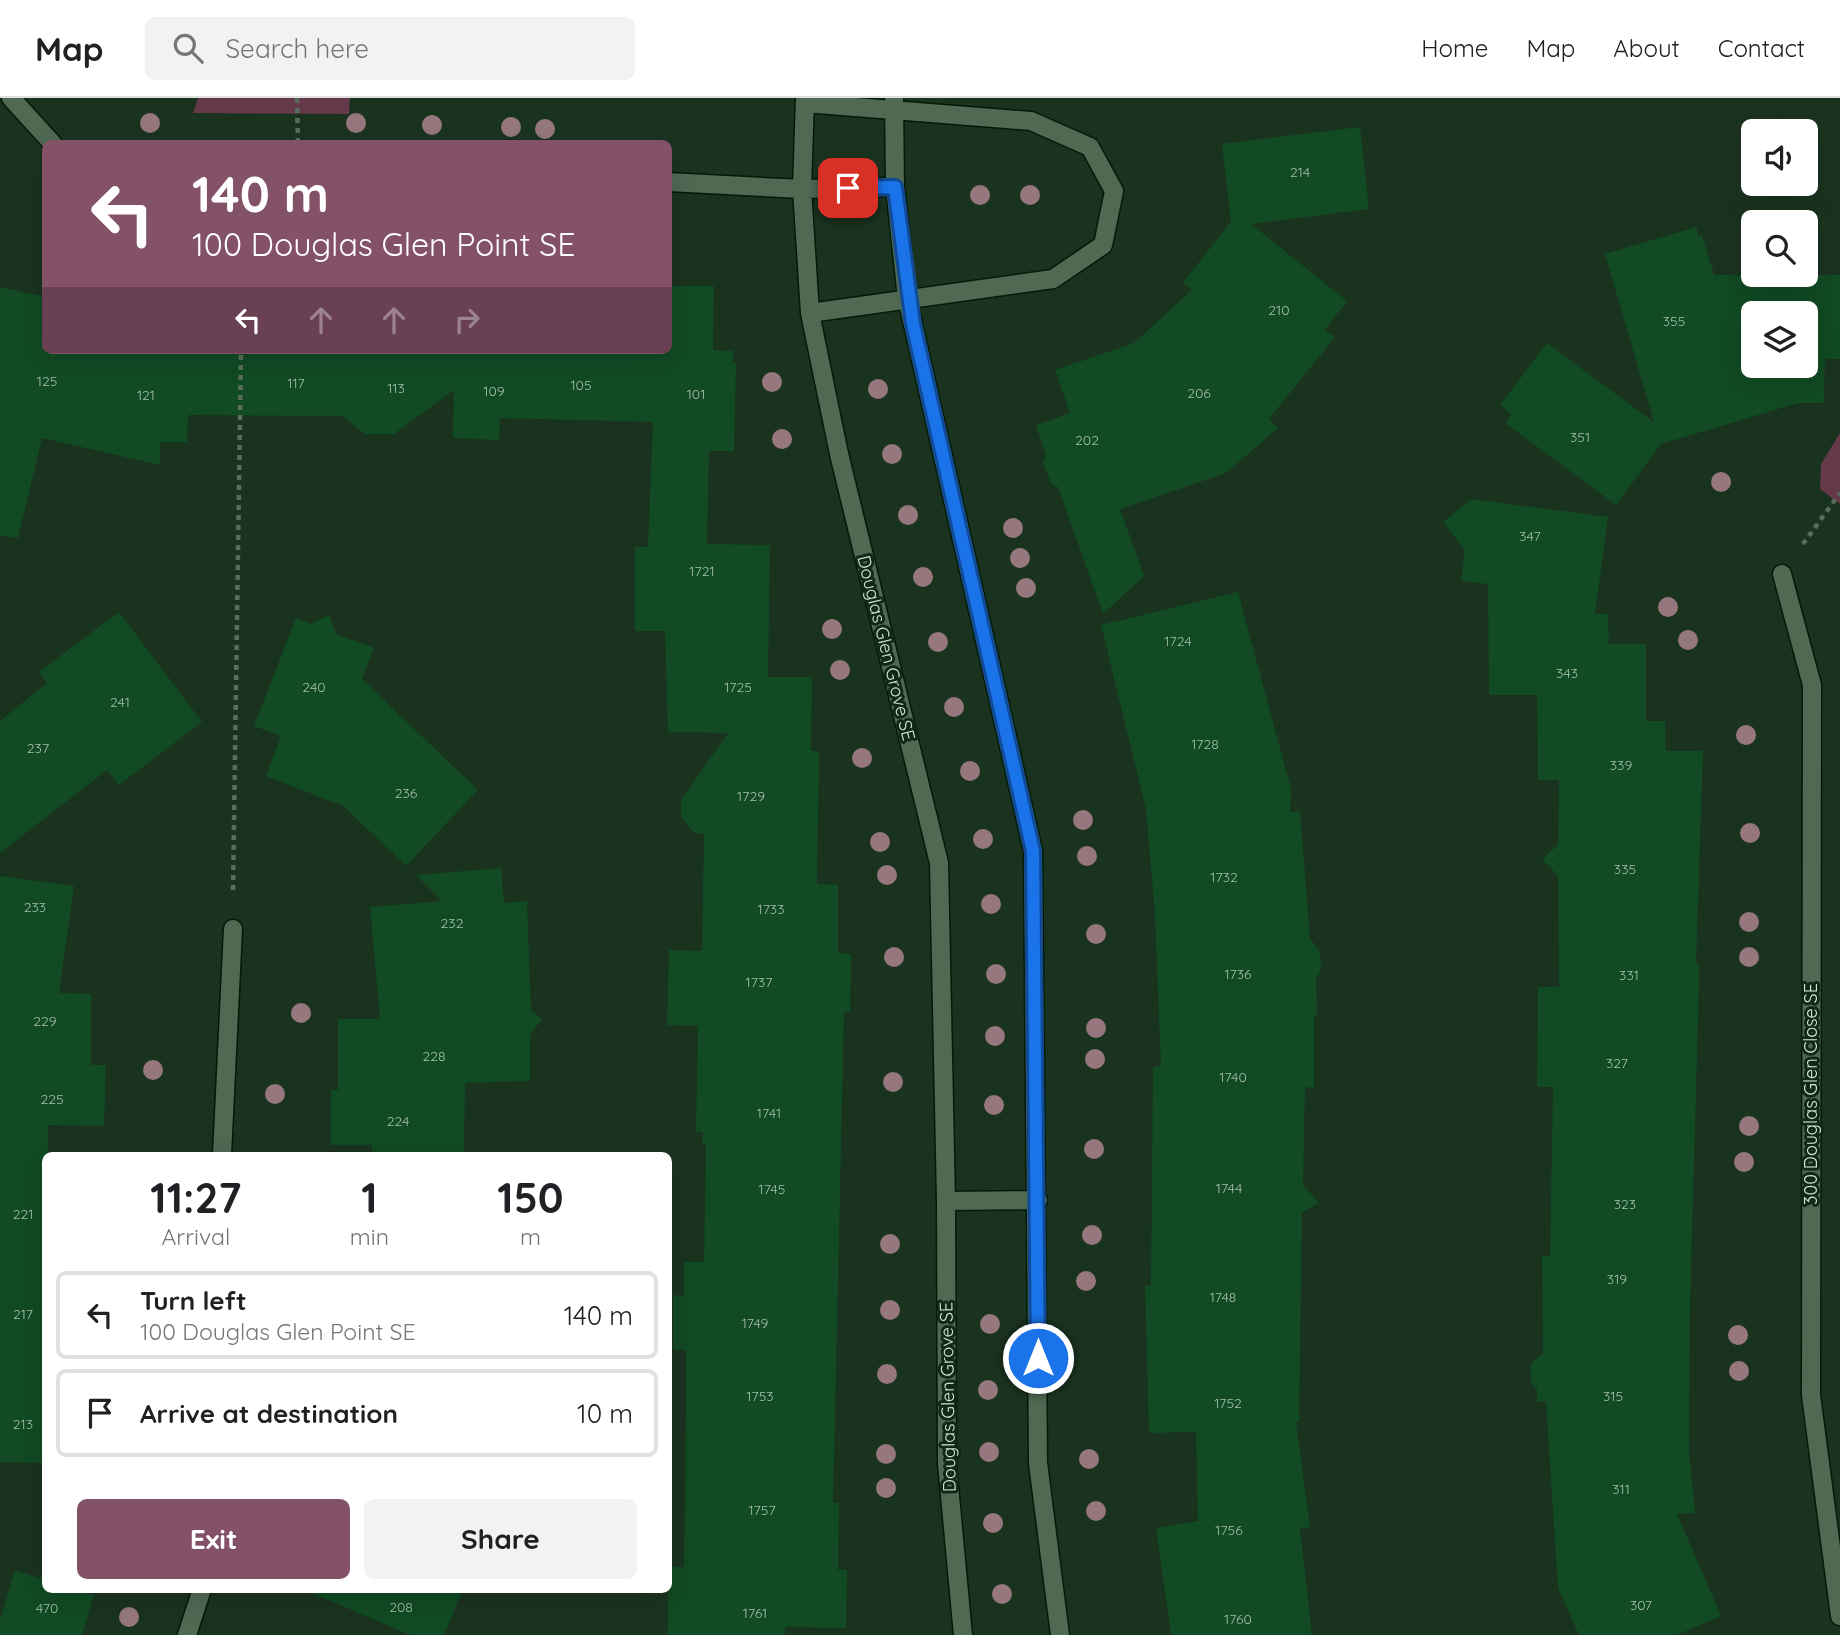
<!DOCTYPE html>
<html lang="en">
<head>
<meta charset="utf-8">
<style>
  body { margin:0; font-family:Quicksand,sans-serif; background:#f2f2f2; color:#202124; height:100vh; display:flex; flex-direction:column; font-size:26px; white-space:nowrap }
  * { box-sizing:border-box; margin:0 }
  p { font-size:23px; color:#757577 }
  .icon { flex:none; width:38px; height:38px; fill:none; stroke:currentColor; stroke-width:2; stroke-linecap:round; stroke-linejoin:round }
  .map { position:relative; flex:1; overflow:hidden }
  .details { position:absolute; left:42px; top:1054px; width:630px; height:441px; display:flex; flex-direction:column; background:#fff; border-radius:10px; box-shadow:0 7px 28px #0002 }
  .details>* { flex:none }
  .banner { position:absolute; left:42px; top:42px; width:630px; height:214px; border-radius:10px; box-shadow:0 7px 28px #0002; background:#845268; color:#fff; overflow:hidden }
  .buttons { position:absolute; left:1741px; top:21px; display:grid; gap:14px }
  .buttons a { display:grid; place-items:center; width:77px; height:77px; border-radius:10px; background:#fff; box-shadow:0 7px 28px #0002; font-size:35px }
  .pin { position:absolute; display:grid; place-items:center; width:60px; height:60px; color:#fff; margin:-30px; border-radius:14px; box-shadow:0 4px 10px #0006 }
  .me { position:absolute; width:77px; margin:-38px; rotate:0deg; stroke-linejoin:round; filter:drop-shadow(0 0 5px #0008) }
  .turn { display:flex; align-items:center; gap:24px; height:147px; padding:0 35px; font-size:32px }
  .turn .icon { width:91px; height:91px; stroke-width:2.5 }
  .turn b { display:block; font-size:49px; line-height:60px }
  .lanes { display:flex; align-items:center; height:66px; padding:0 35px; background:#0003; justify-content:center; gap:35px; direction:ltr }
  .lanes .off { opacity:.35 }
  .eta { display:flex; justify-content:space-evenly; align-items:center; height:119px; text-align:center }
  .eta b { font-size:42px; font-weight:700; line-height:49px }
  .button { display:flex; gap:14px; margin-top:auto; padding:14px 35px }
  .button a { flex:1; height:80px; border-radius:10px; background:#845268; color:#fff; font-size:28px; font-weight:700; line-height:80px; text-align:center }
  .button a+a { background:#f2f2f2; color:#202124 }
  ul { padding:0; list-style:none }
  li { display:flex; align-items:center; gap:21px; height:88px; margin:0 14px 10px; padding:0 21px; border:4px solid #e0e0e0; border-radius:10px }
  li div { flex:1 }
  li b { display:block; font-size:26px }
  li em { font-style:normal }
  header { display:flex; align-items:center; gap:42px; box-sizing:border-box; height:98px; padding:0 35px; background:#fff; border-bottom:2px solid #e0e0e0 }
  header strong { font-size:33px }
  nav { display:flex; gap:38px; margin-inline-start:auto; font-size:24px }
  .search { width:490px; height:63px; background:#f2f2f2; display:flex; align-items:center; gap:18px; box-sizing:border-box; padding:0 24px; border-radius:10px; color:#757577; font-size:26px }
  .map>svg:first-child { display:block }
  .green { fill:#64394a }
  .building { fill:#114a23; fill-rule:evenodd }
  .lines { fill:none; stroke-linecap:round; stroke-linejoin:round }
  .minor-casing { stroke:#031a08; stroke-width:21 }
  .path { stroke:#586e5c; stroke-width:4.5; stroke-dasharray:5 5; stroke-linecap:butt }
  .minor { stroke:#4f6953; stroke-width:18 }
  .tree { fill:#96777e }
  .route-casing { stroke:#114b97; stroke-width:18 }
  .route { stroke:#1a73e8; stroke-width:12 }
  .labels { text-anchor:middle; stroke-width:6; stroke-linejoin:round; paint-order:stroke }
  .number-label { font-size:14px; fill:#a5beab }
  .street-label { font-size:18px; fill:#d6e5d8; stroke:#102916 }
</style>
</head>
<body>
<header>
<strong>Map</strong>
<div class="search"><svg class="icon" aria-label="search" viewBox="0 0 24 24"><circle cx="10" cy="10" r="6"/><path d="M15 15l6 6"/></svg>Search here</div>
<nav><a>Home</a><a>Map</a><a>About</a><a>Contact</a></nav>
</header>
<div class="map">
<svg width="1840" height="1537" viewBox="0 0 1840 1537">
  <rect width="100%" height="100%" fill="#1a331f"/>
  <path class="green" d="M 198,0 L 350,0 L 349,16 L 193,15 Z
    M 1840,335 L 1840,406 L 1820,391 L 1821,366 Z"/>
  <path class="building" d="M 1360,29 L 1369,111 L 1251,126 L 1347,203 L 1325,232 L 1335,239 L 1269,321 L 1278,330 L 1226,375 L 1120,411 L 1144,478 L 1103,516 L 1058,389 L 1052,387 L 1043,365 L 1046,357 L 1036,327 L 1070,315 L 1055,272 L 1134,245 L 1192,192 L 1183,185 L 1231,123 L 1222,46 Z
    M 1696,129 L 1699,138 L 1702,137 L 1714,177 L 1840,177 L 1840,261 L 1825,261 L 1824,305 L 1798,305 L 1661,346 L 1616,407 L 1505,325 L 1511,316 L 1500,307 L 1547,245 L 1654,324 L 1605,156 ZM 1754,215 L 1806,215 L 1806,268 L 1754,268 Z
    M 668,188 L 714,188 L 713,252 L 733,253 L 733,264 L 736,264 L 734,353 L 709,353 L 707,446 L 770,447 L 768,579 L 812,579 L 811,653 L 819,653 L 817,786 L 838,787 L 838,855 L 851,856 L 850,914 L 844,914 L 833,1405 L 839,1405 L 838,1472 L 847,1472 L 846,1530 L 785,1529 L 785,1537 L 668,1537 L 668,1469 L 684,1469 L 686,1315 L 686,1252 L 673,1252 L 673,1197 L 684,1198 L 684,1164 L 704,1164 L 706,1047 L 702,1046 L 703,1034 L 696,1034 L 698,928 L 667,927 L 669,852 L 702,853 L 704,736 L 694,735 L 681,719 L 681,702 L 728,635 L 668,634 L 665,533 L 635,533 L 635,449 L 648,449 L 653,324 L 500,320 L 499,342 L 453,340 L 454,292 L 394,336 L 365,336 L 342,318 L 188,317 L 187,344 L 160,344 L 160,367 L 42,340 L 18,440 L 0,438 L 0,189 L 46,199 L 46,252 L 668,252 Z
    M 1472,401 L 1608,419 L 1595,516 L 1608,516 L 1609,546 L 1646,546 L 1646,623 L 1665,623 L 1666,653 L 1703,653 L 1696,865 L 1699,865 L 1698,922 L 1690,1205 L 1689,1353 L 1695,1415 L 1677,1416 L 1721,1518 L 1677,1537 L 1579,1537 L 1558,1490 L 1546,1304 L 1537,1304 L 1537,1291 L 1531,1285 L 1531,1265 L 1543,1255 L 1542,1158 L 1550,1158 L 1553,989 L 1537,989 L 1538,889 L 1559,889 L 1558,778 L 1542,761 L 1558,747 L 1559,682 L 1538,682 L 1537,597 L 1489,597 L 1488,486 L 1461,483 L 1465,452 L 1443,424 Z
    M 1238,494 L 1291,691 L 1290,714 L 1300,713 L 1310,840 L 1320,854 L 1321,872 L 1316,881 L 1317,917 L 1314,917 L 1314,990 L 1305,989 L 1303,1087 L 1319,1105 L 1302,1114 L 1299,1324 L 1296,1324 L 1310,1429 L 1300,1430 L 1312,1537 L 1171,1537 L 1156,1430 L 1198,1423 L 1196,1334 L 1149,1335 L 1145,1188 L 1151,1188 L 1153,969 L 1161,969 L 1155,817 L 1146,711 L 1101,527 Z
    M 119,514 L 202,624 L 119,687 L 107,672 L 0,755 L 0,623 L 47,585 L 39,574 Z
    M 329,517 L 336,536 L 374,550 L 362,581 L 478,692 L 406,768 L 343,708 L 266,678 L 281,638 L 254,628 L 296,520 L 311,526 Z
    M 501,770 L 504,805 L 527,803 L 531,912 L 542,921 L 530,937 L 530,983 L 465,985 L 464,1057 L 372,1057 L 372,1047 L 331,1047 L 331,992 L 338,992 L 338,921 L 380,921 L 370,809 L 442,803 L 416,777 Z
    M 0,778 L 74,788 L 59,895 L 91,896 L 91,967 L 106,967 L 104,1028 L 48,1027 L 46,1365 L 0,1364 Z
    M 15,1472 L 46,1482 L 46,1491 L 74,1491 L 94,1497 L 82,1537 L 0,1537 L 0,1522 Z
    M 302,1491 L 463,1491 L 444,1537 L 410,1537 Z"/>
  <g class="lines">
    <defs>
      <path id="minor" d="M 11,0 L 53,46
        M 805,0 L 802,91 L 810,215 L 839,356 L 939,765 L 946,1103 L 947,1366 L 963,1537
        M 894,0 L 895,89 L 907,200 L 1033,753 L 1038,1365 L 1060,1537
        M 805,5 L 1031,23 L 1090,49 L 1114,93 L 1103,147 L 1053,181 L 810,215
        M 668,84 L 802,91 L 895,89
        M 1782,476 L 1812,587 L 1811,1297 L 1840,1518
        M 222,1057 L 233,831
        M 946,1103 L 1038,1102
        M 187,1537 L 202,1491"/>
    </defs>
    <use href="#minor" class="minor-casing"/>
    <path class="path" d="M 297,0 L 298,46
      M 1803,446 L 1840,395
      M 233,792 L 241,252"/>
    <use href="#minor" class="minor"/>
  </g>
  <g class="tree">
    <circle cx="150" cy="25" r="10"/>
    <circle cx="356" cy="25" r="10"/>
    <circle cx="432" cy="27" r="10"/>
    <circle cx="511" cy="29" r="10"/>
    <circle cx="545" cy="31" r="10"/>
    <circle cx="980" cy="97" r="10"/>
    <circle cx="1030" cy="97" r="10"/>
    <circle cx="772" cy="284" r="10"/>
    <circle cx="878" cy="291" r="10"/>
    <circle cx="782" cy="341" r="10"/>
    <circle cx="892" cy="356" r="10"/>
    <circle cx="1721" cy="384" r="10"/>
    <circle cx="908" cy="417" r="10"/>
    <circle cx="1013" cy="430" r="10"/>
    <circle cx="1020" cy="460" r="10"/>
    <circle cx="923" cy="479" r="10"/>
    <circle cx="1026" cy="490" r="10"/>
    <circle cx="1668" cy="509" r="10"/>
    <circle cx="832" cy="531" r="10"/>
    <circle cx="1688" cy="542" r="10"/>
    <circle cx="938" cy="544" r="10"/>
    <circle cx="840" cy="572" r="10"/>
    <circle cx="954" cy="609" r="10"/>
    <circle cx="1746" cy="637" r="10"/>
    <circle cx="862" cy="660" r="10"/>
    <circle cx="970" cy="673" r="10"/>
    <circle cx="1083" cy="722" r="10"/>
    <circle cx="1750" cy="735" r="10"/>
    <circle cx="983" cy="741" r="10"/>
    <circle cx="880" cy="744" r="10"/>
    <circle cx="1087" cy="758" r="10"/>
    <circle cx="887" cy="777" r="10"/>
    <circle cx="991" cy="806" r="10"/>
    <circle cx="1749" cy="824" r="10"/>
    <circle cx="1096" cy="836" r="10"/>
    <circle cx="894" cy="859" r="10"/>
    <circle cx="1749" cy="859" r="10"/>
    <circle cx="996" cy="876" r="10"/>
    <circle cx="301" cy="915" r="10"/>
    <circle cx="1096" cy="930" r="10"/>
    <circle cx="995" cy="938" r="10"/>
    <circle cx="1095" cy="961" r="10"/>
    <circle cx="153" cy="972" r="10"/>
    <circle cx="893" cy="984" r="10"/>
    <circle cx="275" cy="996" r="10"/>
    <circle cx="994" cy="1007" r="10"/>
    <circle cx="1749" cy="1028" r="10"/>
    <circle cx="1094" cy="1051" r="10"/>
    <circle cx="1744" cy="1064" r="10"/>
    <circle cx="1092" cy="1137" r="10"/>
    <circle cx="890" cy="1146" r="10"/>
    <circle cx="1086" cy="1183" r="10"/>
    <circle cx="890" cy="1212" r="10"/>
    <circle cx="990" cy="1226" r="10"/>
    <circle cx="1738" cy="1237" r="10"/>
    <circle cx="1739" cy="1273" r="10"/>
    <circle cx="887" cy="1276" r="10"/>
    <circle cx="988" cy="1292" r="10"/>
    <circle cx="989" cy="1354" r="10"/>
    <circle cx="886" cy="1356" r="10"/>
    <circle cx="1089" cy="1361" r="10"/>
    <circle cx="886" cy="1390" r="10"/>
    <circle cx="1096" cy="1413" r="10"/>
    <circle cx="993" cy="1425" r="10"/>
    <circle cx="1002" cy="1496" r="10"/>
    <circle cx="129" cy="1519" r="10"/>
  </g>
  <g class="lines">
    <defs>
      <path id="route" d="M 848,90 L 895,89 L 913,226 L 1033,753 L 1038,1260"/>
    </defs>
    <use href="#route" class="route-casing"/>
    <use href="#route" class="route"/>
  </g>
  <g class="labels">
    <g class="number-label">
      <text x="1300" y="79">214</text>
      <text x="1279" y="217">210</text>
      <text x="1674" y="228">355</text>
      <text x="47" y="288">125</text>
      <text x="296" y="290">117</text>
      <text x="581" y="292">105</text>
      <text x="396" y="295">113</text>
      <text x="494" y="298">109</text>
      <text x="1199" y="300">206</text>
      <text x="696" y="301">101</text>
      <text x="146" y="302">121</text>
      <text x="1580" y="344">351</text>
      <text x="1087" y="347">202</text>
      <text x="1530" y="443">347</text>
      <text x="702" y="478">1721</text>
      <text x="1178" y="548">1724</text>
      <text x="1567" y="580">343</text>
      <text x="314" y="594">240</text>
      <text x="738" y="594">1725</text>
      <text x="120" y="609">241</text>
      <text x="1205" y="651">1728</text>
      <text x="38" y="655">237</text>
      <text x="1621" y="672">339</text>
      <text x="406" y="700">236</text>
      <text x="751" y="703">1729</text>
      <text x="1625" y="776">335</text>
      <text x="1224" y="784">1732</text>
      <text x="35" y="814">233</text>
      <text x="771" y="816">1733</text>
      <text x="452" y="830">232</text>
      <text x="1238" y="881">1736</text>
      <text x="1629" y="882">331</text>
      <text x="759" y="889">1737</text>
      <text x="45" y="928">229</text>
      <text x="434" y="963">228</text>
      <text x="1617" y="970">327</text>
      <text x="1233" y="984">1740</text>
      <text x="52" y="1006">225</text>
      <text x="769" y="1020">1741</text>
      <text x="398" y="1028">224</text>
      <text x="1229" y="1095">1744</text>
      <text x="772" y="1096">1745</text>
      <text x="1625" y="1111">323</text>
      <text x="23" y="1121">221</text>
      <text x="1617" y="1186">319</text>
      <text x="1223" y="1204">1748</text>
      <text x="23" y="1221">217</text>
      <text x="755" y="1230">1749</text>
      <text x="760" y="1303">1753</text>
      <text x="1613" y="1303">315</text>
      <text x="1228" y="1310">1752</text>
      <text x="23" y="1331">213</text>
      <text x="1621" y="1396">311</text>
      <text x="762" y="1417">1757</text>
      <text x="1229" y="1437">1756</text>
      <text x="1641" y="1512">307</text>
      <text x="401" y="1514">208</text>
      <text x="47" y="1515">470</text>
      <text x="755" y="1520">1761</text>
      <text x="1238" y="1526">1760</text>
    </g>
    <g class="street-label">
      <text transform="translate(886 550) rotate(76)" y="6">Douglas Glen Grove SE</text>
      <text transform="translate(1811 996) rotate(-90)" y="6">300 Douglas Glen Close SE</text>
      <text transform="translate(948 1299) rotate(-91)" y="6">Douglas Glen Grove SE</text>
    </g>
  </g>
</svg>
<div class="buttons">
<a><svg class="icon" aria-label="sound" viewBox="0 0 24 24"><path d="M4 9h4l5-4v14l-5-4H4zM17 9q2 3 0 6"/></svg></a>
<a><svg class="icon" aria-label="search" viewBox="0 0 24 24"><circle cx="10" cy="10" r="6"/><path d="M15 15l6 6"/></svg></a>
<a><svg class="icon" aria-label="layers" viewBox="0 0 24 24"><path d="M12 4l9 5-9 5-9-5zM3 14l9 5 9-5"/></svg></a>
</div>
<div class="pin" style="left:848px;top:90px;background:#d93025"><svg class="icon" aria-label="arrive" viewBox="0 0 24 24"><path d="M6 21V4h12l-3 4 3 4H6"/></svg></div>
<svg class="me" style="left:1038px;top:1260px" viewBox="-20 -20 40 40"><circle r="17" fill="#1a73e8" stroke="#fff" stroke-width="3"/><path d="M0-11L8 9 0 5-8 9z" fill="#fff"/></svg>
<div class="banner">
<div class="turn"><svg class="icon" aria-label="left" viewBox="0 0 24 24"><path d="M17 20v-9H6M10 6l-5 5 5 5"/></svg><div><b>140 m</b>100 Douglas Glen Point SE</div></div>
<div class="lanes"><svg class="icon" aria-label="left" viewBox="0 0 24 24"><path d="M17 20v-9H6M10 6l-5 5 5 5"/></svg><svg class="icon off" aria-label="ahead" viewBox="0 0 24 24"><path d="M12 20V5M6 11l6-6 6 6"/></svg><svg class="icon off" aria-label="ahead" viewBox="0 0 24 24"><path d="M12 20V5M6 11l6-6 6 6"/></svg><svg class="icon off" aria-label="right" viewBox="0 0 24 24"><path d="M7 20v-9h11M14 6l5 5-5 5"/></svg></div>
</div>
<section class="details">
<div class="eta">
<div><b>11:27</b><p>Arrival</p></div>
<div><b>1</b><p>min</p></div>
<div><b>150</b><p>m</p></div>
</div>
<ul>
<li><svg class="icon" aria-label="left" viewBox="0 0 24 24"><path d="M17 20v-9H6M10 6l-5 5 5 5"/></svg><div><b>Turn left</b><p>100 Douglas Glen Point SE</p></div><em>140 m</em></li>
<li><svg class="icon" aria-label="arrive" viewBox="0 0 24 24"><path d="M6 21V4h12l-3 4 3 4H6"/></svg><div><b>Arrive at destination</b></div><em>10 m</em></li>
</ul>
<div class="button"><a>Exit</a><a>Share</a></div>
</section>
</div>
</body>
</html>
